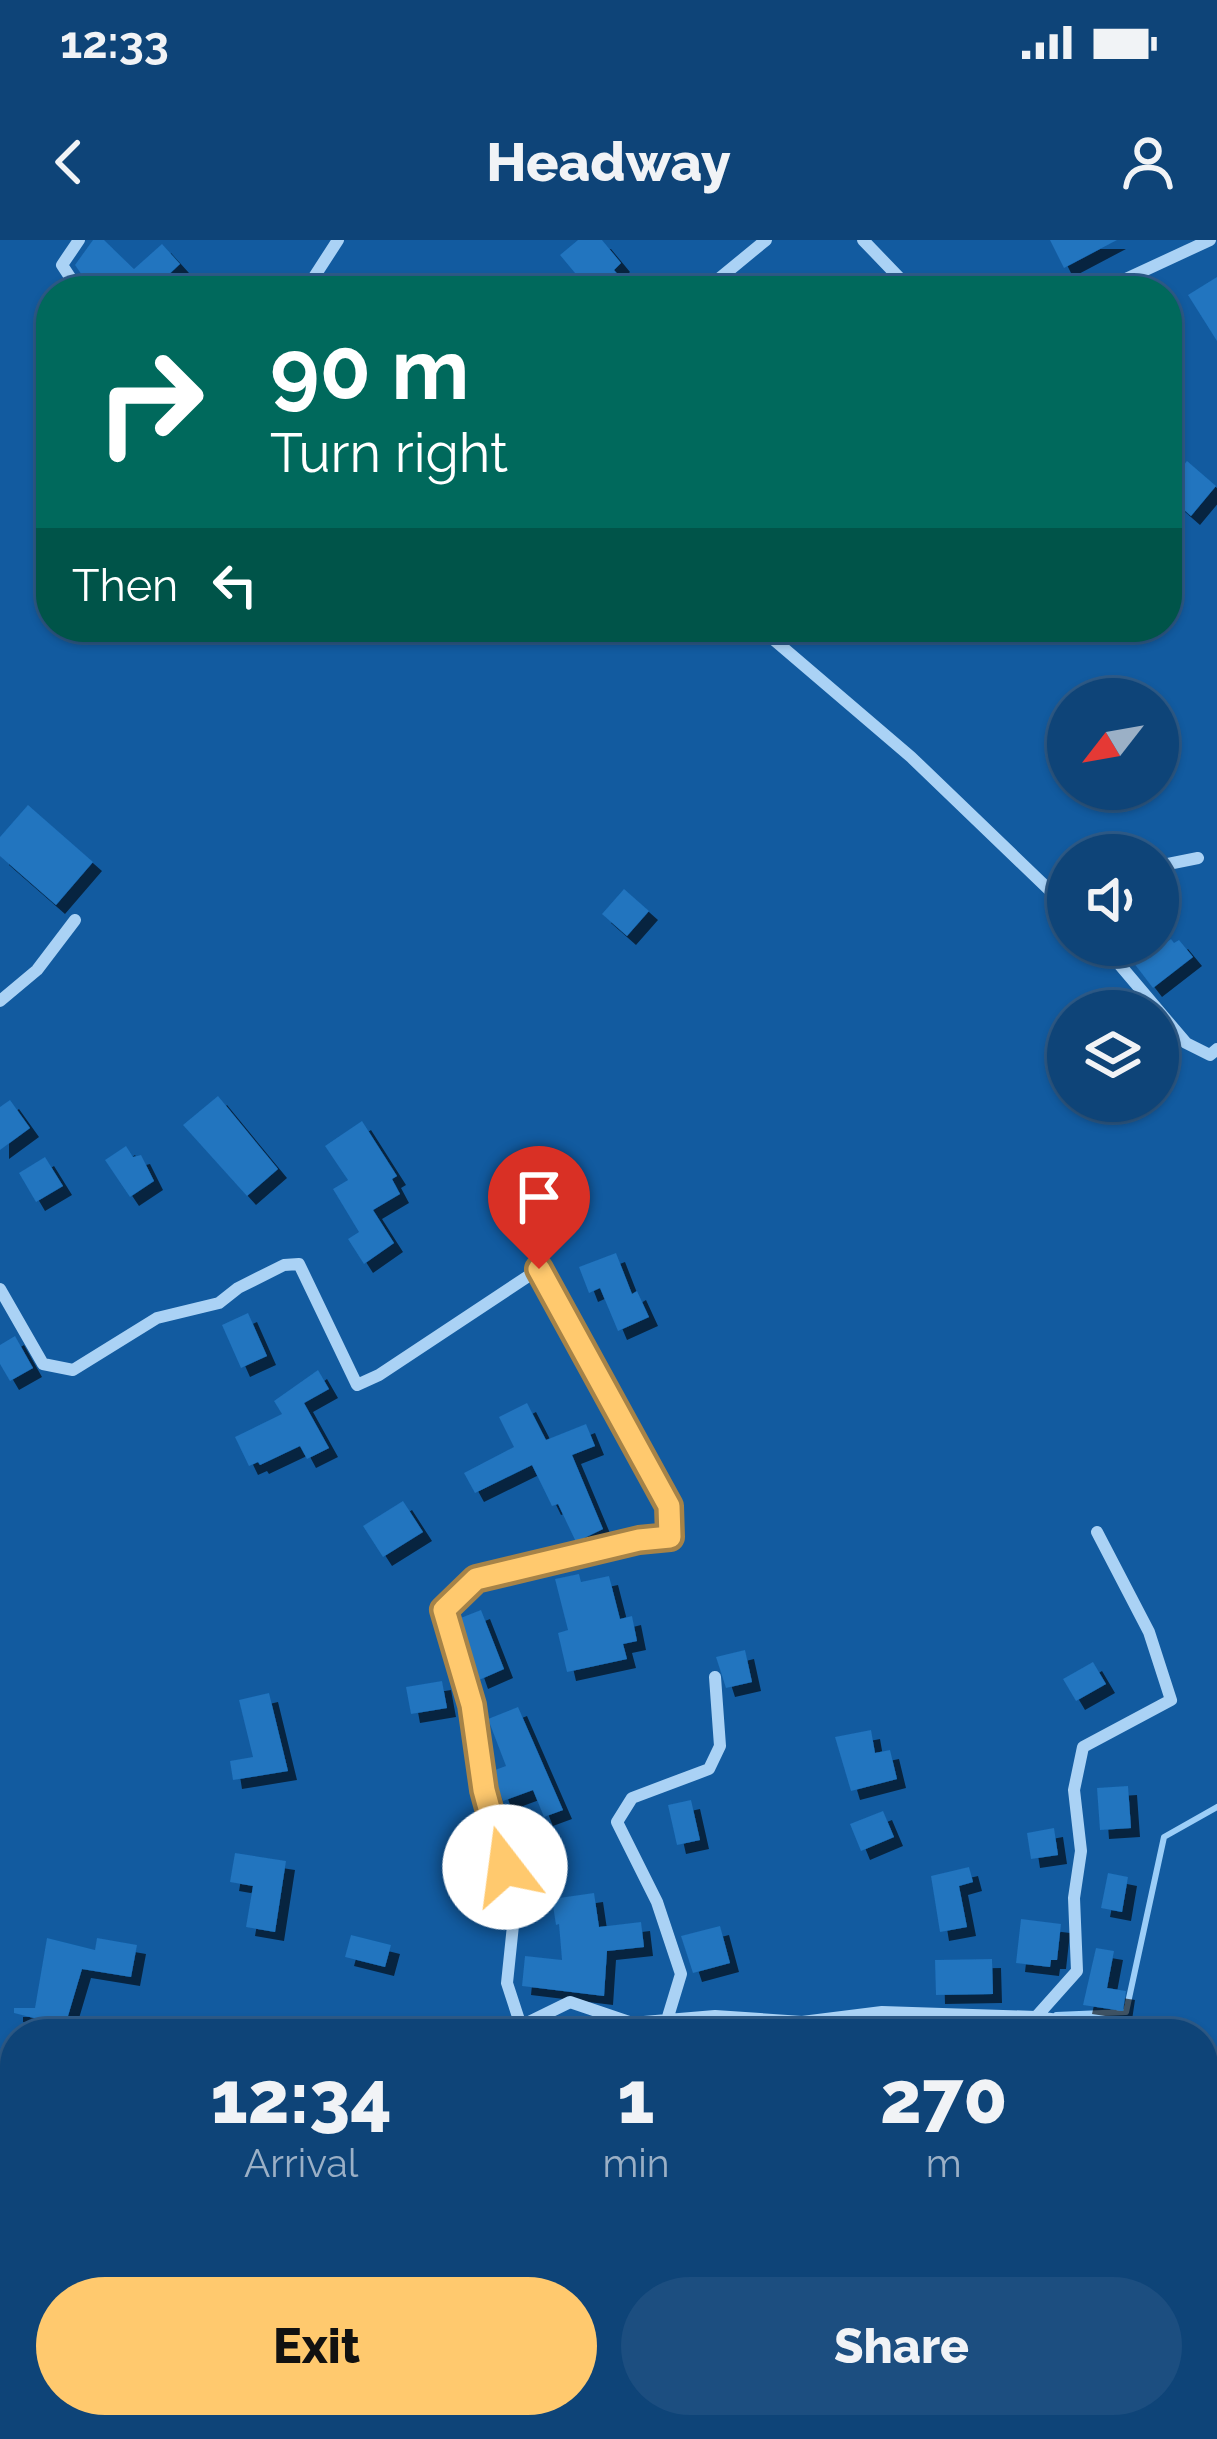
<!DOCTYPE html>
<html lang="en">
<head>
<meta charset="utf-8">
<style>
  body { margin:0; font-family:Raleway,sans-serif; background:#1c4e80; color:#f1f3f6; height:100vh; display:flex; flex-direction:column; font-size:45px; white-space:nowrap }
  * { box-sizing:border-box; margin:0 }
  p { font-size:39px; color:#9bb0c6 }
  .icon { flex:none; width:66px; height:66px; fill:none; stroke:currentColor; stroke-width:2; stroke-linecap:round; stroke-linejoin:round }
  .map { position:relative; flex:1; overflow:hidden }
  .details { position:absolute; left:0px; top:1779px; width:1218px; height:420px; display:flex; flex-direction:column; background:#0e4478; border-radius:48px 48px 0 0; box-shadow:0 3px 9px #0004,0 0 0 3px #2e5c8a }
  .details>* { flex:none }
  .guide { position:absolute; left:36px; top:36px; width:1146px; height:366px; border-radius:48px; box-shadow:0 3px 9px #0004,0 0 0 3px #2e5c8a; background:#00695c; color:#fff; overflow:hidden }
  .needle { width:78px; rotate:239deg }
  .tools { position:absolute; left:1047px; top:438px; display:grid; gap:24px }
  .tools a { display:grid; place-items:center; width:132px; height:132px; border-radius:50%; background:#0e4478; box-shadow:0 3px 9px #0004,0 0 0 3px #2e5c8a; font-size:60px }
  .pin { position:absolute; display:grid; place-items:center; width:102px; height:102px; color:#fff; margin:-123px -51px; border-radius:50% 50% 50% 0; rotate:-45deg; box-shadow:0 0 12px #0007 }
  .pin .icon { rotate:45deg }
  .me { position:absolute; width:132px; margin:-66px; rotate:345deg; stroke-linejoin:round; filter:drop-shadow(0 0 9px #0008) }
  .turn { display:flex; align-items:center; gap:42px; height:252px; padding:0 36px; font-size:54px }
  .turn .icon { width:156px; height:156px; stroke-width:2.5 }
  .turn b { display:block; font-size:84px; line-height:102px }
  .then { display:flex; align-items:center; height:114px; padding:0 36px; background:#0003; gap:24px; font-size:45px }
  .eta { display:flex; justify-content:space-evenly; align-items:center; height:204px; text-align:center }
  .eta b { font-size:72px; font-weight:800; line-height:84px }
  .action { display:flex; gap:24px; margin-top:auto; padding:24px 36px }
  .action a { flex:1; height:138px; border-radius:72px; background:#ffc96e; color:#111; font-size:48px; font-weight:800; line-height:138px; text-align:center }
  .action a+a { background:#1c4e80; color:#f1f3f6 }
  .status { display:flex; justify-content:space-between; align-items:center; height:84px; padding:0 60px; background:#0e4478; direction:ltr }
  .status svg { height:33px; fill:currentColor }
  header { display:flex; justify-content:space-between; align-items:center; height:156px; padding:0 36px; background:#0e4478; font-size:54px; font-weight:800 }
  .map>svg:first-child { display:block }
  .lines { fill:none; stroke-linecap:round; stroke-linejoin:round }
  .stream { stroke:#9ccef8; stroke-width:6 }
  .building { fill:#2074bf; filter:url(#shadow) }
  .minor { stroke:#aad2f5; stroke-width:12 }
  .route-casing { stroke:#a68348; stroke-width:30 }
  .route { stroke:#ffc96e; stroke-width:21 }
</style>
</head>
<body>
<div class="status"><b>12:33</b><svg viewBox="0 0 49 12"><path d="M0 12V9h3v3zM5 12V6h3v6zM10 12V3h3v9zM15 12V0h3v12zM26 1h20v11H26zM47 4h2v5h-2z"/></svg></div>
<header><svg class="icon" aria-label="back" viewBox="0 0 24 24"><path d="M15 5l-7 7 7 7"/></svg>Headway<svg class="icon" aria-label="person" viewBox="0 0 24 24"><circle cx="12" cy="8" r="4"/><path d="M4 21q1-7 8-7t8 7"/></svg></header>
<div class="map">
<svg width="1217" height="2199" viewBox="0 0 1217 2199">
  <defs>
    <filter id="shadow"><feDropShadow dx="9" dy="9" stdDeviation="0" flood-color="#0009"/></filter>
  </defs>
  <rect width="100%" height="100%" fill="#125ba0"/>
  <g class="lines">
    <path class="stream" d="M 1047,1794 L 1056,1775 L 1126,1772 L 1164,1597 L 1217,1567
      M 732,2199 L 745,2184"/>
  </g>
  <path class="building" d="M 93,0 L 104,0 L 134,29 L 162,4 L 180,24 L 151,51 L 122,51 L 105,33 L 91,48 L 75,25 Z
    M 578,0 L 602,0 L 621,23 L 614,30 L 632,51 L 590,51 L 560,15 Z
    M 1050,0 L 1117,0 L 1064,28 Z
    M 1217,37 L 1217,101 L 1188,55 Z
    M 1187,221 L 1216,246 L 1191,276 L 1167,255 L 1167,244 Z
    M 28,565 L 93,622 L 56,665 L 0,616 L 0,597 Z
    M 624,649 L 649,671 L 627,696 L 602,674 Z
    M 1171,699 L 1174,703 L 1179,700 L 1193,717 L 1153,748 L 1120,705 L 1160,707 Z
    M 218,856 L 278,929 L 247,956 L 183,885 Z
    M 10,860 L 30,888 L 0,910 L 0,867 Z
    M 362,881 L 397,936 L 392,939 L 400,954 L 373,970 L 394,1003 L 364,1024 L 348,999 L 359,992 L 333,949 L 348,940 L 325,906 Z
    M 126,906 L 133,917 L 141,915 L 154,941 L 130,957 L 105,920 Z
    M 45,917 L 63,946 L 36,962 L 19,933 Z
    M 616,1013 L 632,1054 L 637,1051 L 649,1077 L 618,1091 L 600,1048 L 589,1053 L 579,1027 Z
    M 248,1073 L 267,1116 L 241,1128 L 222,1085 Z
    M 15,1096 L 33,1128 L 10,1141 L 0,1124 L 0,1105 Z
    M 318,1130 L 329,1149 L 304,1163 L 329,1208 L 307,1219 L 300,1206 L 260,1225 L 258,1222 L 249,1226 L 235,1197 L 282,1174 L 274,1161 Z
    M 527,1163 L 546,1200 L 586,1184 L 595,1206 L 572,1215 L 603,1289 L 576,1302 L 558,1264 L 552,1266 L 532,1225 L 475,1253 L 464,1233 L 514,1207 L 499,1177 Z
    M 403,1261 L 423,1292 L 383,1317 L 363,1286 Z
    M 579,1334 L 581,1342 L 609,1336 L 620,1379 L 632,1376 L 637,1401 L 623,1404 L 627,1419 L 567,1432 L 558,1393 L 568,1390 L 555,1339 Z
    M 481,1370 L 504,1429 L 479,1440 L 458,1379 Z
    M 745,1410 L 752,1442 L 726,1448 L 716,1417 Z
    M 1093,1422 L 1106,1444 L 1076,1461 L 1063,1439 Z
    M 442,1441 L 447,1468 L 411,1474 L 406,1447 Z
    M 269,1453 L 288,1531 L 233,1540 L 230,1521 L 253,1517 L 239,1460 Z
    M 518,1467 L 563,1570 L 544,1577 L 533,1550 L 503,1561 L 492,1531 L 506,1526 L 488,1479 Z
    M 871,1490 L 875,1513 L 890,1510 L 897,1539 L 851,1551 L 835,1497 Z
    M 1128,1546 L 1131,1588 L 1100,1590 L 1097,1548 Z
    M 691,1560 L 700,1600 L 677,1605 L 668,1565 Z
    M 883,1571 L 894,1597 L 861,1611 L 850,1584 Z
    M 1054,1588 L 1058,1615 L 1031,1619 L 1027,1593 Z
    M 235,1613 L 286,1621 L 275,1692 L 246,1687 L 253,1646 L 230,1642 Z
    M 969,1627 L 973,1642 L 959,1646 L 967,1687 L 940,1692 L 931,1636 Z
    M 1108,1633 L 1128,1637 L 1122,1672 L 1101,1668 Z
    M 594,1653 L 599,1687 L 641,1682 L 644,1707 L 607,1711 L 604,1756 L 522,1746 L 525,1716 L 562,1720 L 559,1684 L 556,1685 L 552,1659 Z
    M 1021,1679 L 1061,1684 L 1057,1720 L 1051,1720 L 1050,1727 L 1016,1723 Z
    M 720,1686 L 730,1723 L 693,1733 L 681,1696 Z
    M 351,1695 L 391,1705 L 385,1727 L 345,1717 Z
    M 47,1698 L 95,1710 L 97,1698 L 137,1705 L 131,1737 L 82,1729 L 65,1786 L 14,1773 L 14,1768 L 35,1768 Z
    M 1096,1708 L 1114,1711 L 1107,1748 L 1126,1751 L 1123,1771 L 1083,1765 Z
    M 992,1719 L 993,1754 L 936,1755 L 935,1720 Z"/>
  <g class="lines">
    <path class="minor" d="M 79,0 L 62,25 L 79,51
      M 863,0 L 912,51
      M 305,51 L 338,0
      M 704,51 L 766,0
      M 1100,51 L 1210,0
      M 759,387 L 911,517 L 1068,668
      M 116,399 L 120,387
      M 1158,626 L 1198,618
      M 1103,705 L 1186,803 L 1210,815 L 1217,809
      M 0,761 L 37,730 L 75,680
      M 0,1049 L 43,1124 L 73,1130 L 157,1078 L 219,1063 L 238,1048 L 284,1025 L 299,1024 L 357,1145 L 379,1135 L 539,1029 L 669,1266 L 671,1296 L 639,1300 L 476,1339 L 444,1370 L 472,1465 L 484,1549 L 515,1666 L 507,1743 L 521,1786
      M 1036,1777 L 1077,1731 L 1074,1658 L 1081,1611 L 1074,1550 L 1083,1507 L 1171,1460 L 1149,1392 L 1097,1292
      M 667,1780 L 681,1734 L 657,1662 L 617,1582 L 632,1558 L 709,1529 L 720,1506 L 715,1437
      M 519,1793 L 521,1786 L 570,1762 L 632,1783 L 715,1776 L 802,1782 L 882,1772 L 1036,1777 L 1110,1787 L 1125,1794
      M 1205,1821 L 1214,1891
      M 0,1823 L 15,1826
      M 0,2186 L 21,2199
      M 436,2199 L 441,2184"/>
  </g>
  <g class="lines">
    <defs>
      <path id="route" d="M 505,1627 L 484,1550 L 472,1465 L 444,1370 L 476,1339 L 639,1300 L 670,1297 L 669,1266 L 539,1029"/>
    </defs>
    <use href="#route" class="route-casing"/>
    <use href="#route" class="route"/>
  </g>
</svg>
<div class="tools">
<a><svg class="needle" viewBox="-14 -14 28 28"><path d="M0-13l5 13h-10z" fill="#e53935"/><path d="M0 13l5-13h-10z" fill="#9bb0c6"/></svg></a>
<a><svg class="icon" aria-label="sound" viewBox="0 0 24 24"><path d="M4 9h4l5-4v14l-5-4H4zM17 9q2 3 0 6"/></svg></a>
<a><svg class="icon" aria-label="layers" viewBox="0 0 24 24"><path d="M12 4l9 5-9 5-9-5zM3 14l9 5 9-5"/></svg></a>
</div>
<div class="pin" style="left:539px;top:1029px;background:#d93025"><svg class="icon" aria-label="arrive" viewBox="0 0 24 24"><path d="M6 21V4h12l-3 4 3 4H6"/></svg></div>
<svg class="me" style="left:505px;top:1627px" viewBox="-20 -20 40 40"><circle r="19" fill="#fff"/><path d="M0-13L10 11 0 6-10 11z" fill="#ffc96e"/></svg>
<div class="guide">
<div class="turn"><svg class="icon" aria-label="right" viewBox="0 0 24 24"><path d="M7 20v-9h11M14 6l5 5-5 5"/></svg><div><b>90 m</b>Turn right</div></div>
<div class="then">Then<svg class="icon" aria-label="left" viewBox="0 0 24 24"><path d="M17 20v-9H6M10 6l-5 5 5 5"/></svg></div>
</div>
<section class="details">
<div class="eta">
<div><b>12:34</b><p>Arrival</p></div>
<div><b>1</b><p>min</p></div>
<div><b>270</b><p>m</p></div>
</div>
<div class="action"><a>Exit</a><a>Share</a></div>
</section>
</div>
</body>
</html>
